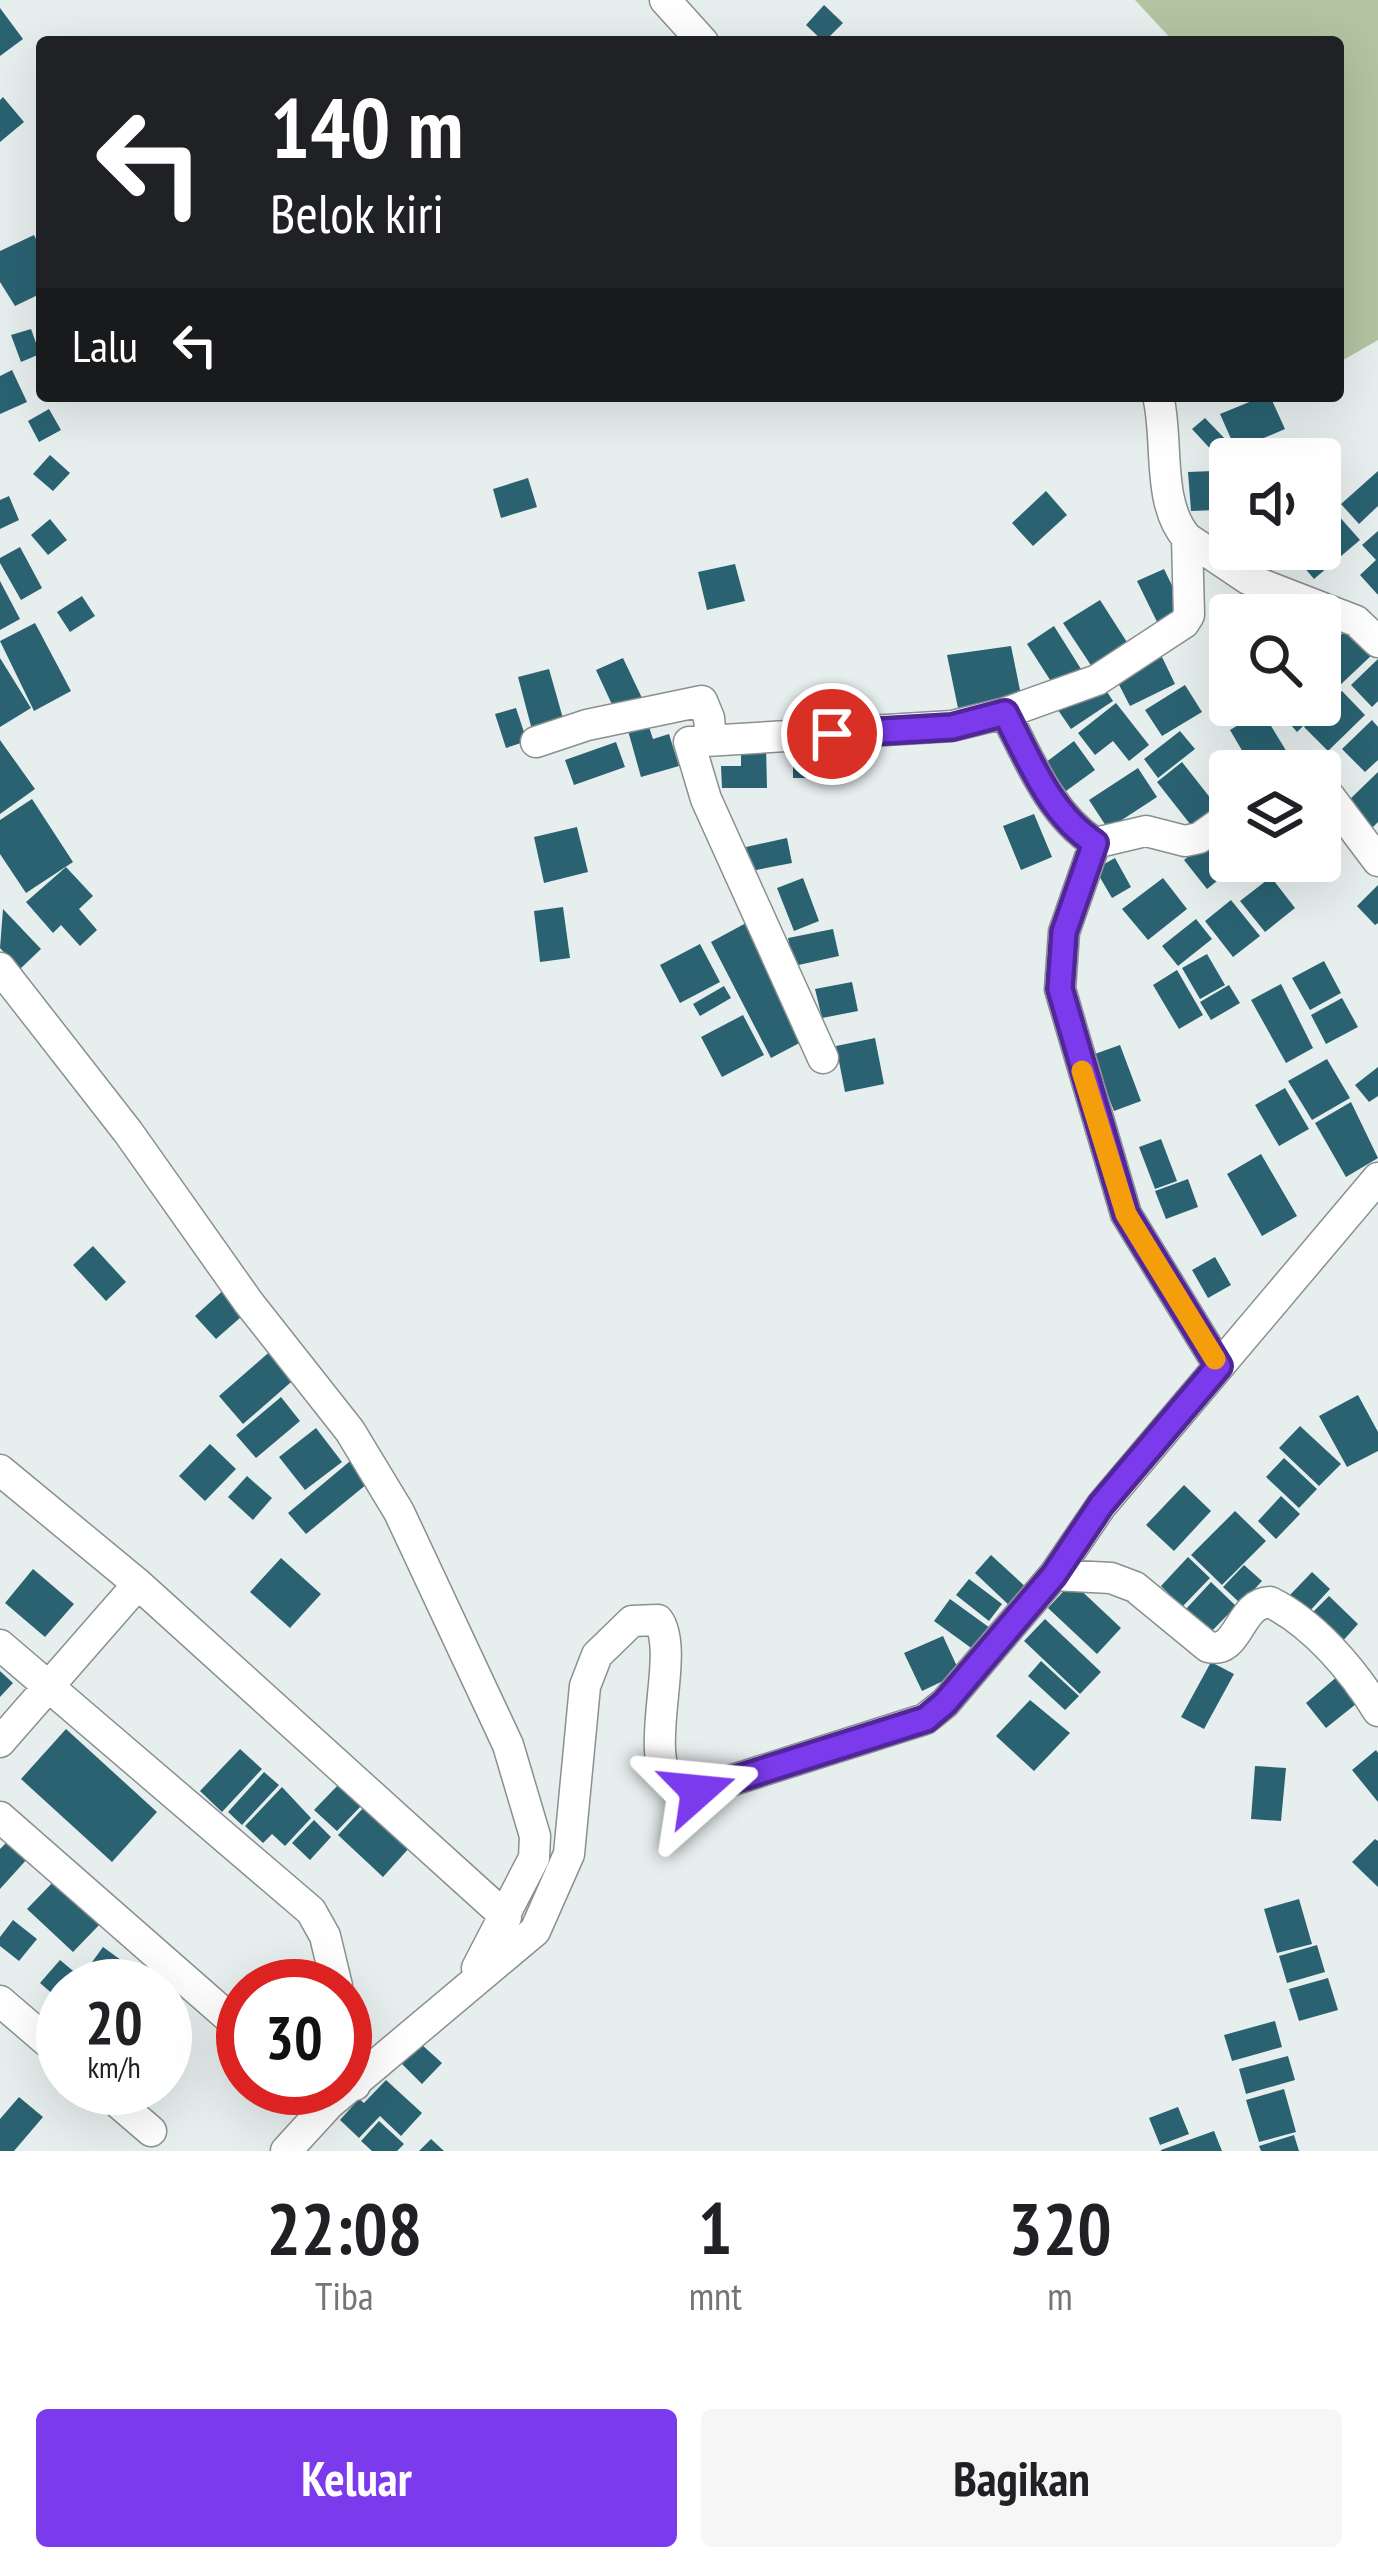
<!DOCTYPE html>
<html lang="id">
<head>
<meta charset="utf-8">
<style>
  body { margin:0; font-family:"PT Sans Narrow",sans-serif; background:#f6f6f6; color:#202124; height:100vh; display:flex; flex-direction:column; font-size:45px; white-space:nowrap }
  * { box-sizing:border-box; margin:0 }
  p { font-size:39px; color:#757577 }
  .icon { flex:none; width:66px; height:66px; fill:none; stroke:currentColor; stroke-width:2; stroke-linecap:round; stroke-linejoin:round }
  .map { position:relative; height:2151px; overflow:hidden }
  .sheet { display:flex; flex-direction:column; background:#fff; flex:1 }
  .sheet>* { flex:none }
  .guide { position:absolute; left:36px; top:36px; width:1308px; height:366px; border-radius:12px; box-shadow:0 12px 48px #0002; background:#202124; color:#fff; overflow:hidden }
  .fabs { position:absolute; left:1209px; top:438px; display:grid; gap:24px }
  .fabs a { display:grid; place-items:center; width:132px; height:132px; border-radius:12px; background:#fff; box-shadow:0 12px 48px #0002; font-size:60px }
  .speed { position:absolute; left:36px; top:1959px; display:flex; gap:24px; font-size:60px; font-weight:700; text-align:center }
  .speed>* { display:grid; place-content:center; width:156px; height:156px; border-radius:50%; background:#fff; box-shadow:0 12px 48px #0002; line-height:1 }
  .speed small { font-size:30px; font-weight:400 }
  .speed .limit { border:18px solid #d22; background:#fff; color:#111 }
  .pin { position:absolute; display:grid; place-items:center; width:102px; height:102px; color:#fff; margin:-51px; border:6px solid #fff; border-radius:50%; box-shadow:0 3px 12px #0007 }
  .me { position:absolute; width:132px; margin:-66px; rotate:72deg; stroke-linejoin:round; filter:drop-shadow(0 0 9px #0008) }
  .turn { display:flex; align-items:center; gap:42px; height:252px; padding:0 36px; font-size:54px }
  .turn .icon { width:156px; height:156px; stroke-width:2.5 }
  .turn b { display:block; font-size:84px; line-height:102px }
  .then { display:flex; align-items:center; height:114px; padding:0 36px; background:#0003; gap:24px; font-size:45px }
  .eta { display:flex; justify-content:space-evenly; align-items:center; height:204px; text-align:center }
  .eta b { font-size:72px; font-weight:800; line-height:84px }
  .primary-button { display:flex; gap:24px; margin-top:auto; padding:24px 36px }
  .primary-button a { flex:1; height:138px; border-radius:12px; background:#7c3aed; color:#fff; font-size:48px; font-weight:800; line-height:138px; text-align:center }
  .primary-button a+a { background:#f6f6f6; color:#202124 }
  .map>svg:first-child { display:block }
  .green { fill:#b2c4a2 }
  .building { fill:#2a6272 }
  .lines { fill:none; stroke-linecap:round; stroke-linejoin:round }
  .street-casing { stroke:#89908f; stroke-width:33 }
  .street { stroke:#fff; stroke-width:30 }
  .route-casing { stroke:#51269a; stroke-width:30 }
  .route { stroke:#7c3aed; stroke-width:21 }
  .slow { stroke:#f59e0b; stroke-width:21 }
</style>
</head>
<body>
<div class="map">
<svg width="1378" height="2151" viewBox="0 0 1378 2151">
  <rect width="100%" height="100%" fill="#e7efee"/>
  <path class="green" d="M 1135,0 L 1378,0 L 1378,340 L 1338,363 L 1338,42 L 1174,42 Z"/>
  <path class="building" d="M 824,5 L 843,23 L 824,42 L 806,25 Z
    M 0,8 L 23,39 L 0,56 Z
    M 3,97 L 24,122 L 0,142 L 0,100 Z
    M 34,235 L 42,251 L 42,293 L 15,306 L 0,282 L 0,251 Z
    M 31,329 L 40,354 L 21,362 L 11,335 Z
    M 12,370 L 27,402 L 0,414 L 0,376 Z
    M 1264,396 L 1270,396 L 1285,429 L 1236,450 L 1220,414 Z
    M 49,409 L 61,430 L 39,442 L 28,421 Z
    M 1205,418 L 1229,443 L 1216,455 L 1192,429 Z
    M 50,455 L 70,473 L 53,491 L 33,474 Z
    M 1213,471 L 1216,510 L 1191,511 L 1188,472 Z
    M 1378,471 L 1378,506 L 1359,524 L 1341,504 Z
    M 528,478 L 537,507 L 501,518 L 493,489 Z
    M 1046,491 L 1067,515 L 1033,546 L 1012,523 Z
    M 9,496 L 19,520 L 0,529 L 0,500 Z
    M 1337,514 L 1360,540 L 1314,579 L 1292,553 L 1297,549 L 1320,549 L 1320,529 Z
    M 50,519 L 67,540 L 48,555 L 31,535 Z
    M 1378,531 L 1378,595 L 1360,575 L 1376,560 L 1362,545 Z
    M 20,547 L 42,588 L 21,600 L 0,563 L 0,558 Z
    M 735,564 L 745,601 L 707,610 L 698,572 Z
    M 1164,569 L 1187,616 L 1160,628 L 1137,581 Z
    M 0,581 L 20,619 L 0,630 Z
    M 82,596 L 95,616 L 70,632 L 57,612 Z
    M 1100,600 L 1132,650 L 1096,673 L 1063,623 Z
    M 35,623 L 71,691 L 34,711 L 0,641 Z
    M 1054,626 L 1081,669 L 1054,686 L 1027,644 Z
    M 1349,627 L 1374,653 L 1337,688 L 1320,670 L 1320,655 Z
    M 1011,646 L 1021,695 L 958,708 L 947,655 Z
    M 1162,657 L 1175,684 L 1130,706 L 1116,679 Z
    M 0,658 L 31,708 L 0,727 Z
    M 623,658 L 642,698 L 615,711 L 596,670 Z
    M 1378,659 L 1378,701 L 1372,707 L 1351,685 Z
    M 549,669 L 564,722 L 532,730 L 518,677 Z
    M 1320,680 L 1335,695 L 1297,732 L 1274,705 L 1320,705 Z
    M 1100,681 L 1113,701 L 1071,729 L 1058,710 Z
    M 1185,685 L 1202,712 L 1162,736 L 1145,710 Z
    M 1342,691 L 1365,715 L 1328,751 L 1304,727 Z
    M 1116,703 L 1149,745 L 1129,761 L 1113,741 L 1095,755 L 1078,733 Z
    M 516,708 L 527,741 L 506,748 L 495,714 Z
    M 1262,711 L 1296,767 L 1290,771 L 1254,771 L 1230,730 Z
    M 1372,720 L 1378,727 L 1378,760 L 1365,772 L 1342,749 Z
    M 647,721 L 653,739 L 669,734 L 679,766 L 641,777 L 627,727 Z
    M 1180,731 L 1195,749 L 1158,778 L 1144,759 Z
    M 0,740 L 35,789 L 0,814 Z
    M 1074,741 L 1095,770 L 1066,791 L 1045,763 Z
    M 616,742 L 625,767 L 574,785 L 565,760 Z
    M 847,742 L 847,778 L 793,778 L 793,743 Z
    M 741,744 L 766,744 L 767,788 L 722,788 L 721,766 L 741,766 Z
    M 1182,762 L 1219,809 L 1194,829 L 1157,782 Z
    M 1138,768 L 1157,797 L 1108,829 L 1089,800 Z
    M 1378,772 L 1378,822 L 1371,829 L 1346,803 Z
    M 32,799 L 73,862 L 26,893 L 0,854 L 0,820 Z
    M 1034,814 L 1052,857 L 1021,870 L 1003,826 Z
    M 1230,823 L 1230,861 L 1242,861 L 1207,889 L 1184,860 Z
    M 577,827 L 588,872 L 544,883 L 534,837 Z
    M 787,838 L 792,863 L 751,871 L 746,847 Z
    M 1115,858 L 1131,887 L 1112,898 L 1095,869 Z
    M 66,867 L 93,896 L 79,909 L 97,930 L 80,946 L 61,925 L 53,933 L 26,902 Z
    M 1271,877 L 1295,908 L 1265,932 L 1240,901 Z
    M 803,878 L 819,921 L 794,931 L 777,888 Z
    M 1163,878 L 1187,909 L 1148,940 L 1122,909 Z
    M 1378,885 L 1378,923 L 1375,925 L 1357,906 Z
    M 1231,900 L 1260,936 L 1233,957 L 1205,921 Z
    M 563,907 L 570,958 L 540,962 L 534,911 Z
    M 3,909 L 41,949 L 20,969 L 0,948 Z
    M 1196,919 L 1212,939 L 1178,966 L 1162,946 Z
    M 746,923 L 807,1039 L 771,1058 L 711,942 Z
    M 833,929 L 839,956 L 794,966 L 788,938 Z
    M 700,944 L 720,982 L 680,1003 L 660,965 Z
    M 1207,954 L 1225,985 L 1200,999 L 1182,968 Z
    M 1324,961 L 1341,993 L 1310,1010 L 1292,978 Z
    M 1177,970 L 1203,1015 L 1179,1029 L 1153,985 Z
    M 852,982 L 858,1011 L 822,1018 L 815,989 Z
    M 1281,984 L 1313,1048 L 1286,1063 L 1251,1000 Z
    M 1229,985 L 1240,1003 L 1211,1020 L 1200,1002 Z
    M 724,986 L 731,998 L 700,1016 L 693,1004 Z
    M 1342,998 L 1358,1027 L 1326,1044 L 1311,1015 Z
    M 743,1015 L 764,1055 L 722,1077 L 701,1037 Z
    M 875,1038 L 884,1084 L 845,1092 L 836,1046 Z
    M 1120,1045 L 1141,1101 L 1114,1111 L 1092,1055 Z
    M 1327,1059 L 1350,1098 L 1312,1120 L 1288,1081 Z
    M 1378,1067 L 1378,1096 L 1369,1102 L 1355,1085 Z
    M 1285,1088 L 1309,1129 L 1279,1146 L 1255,1105 Z
    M 1351,1102 L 1378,1158 L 1346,1177 L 1315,1123 Z
    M 1161,1139 L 1177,1181 L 1155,1189 L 1139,1147 Z
    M 1261,1154 L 1297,1216 L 1262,1236 L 1227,1174 Z
    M 1188,1179 L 1198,1207 L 1166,1219 L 1155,1191 Z
    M 93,1246 L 126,1282 L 106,1301 L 73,1265 Z
    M 1215,1257 L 1231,1285 L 1208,1298 L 1192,1270 Z
    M 228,1286 L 249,1310 L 216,1339 L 195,1316 Z
    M 274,1348 L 298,1376 L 243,1424 L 219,1396 Z
    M 1358,1395 L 1378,1432 L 1378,1451 L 1347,1467 L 1319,1416 Z
    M 281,1397 L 300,1421 L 256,1458 L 236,1435 Z
    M 1300,1426 L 1341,1464 L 1319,1486 L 1279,1448 Z
    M 316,1428 L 342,1462 L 305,1490 L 279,1457 Z
    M 210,1444 L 236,1469 L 205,1501 L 179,1476 Z
    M 355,1457 L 373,1479 L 306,1534 L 288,1513 Z
    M 1284,1458 L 1317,1489 L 1299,1508 L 1266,1477 Z
    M 247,1476 L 272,1498 L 253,1520 L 228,1497 Z
    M 1184,1485 L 1211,1511 L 1174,1551 L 1146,1525 Z
    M 1281,1496 L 1300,1514 L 1276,1539 L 1258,1521 Z
    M 1235,1511 L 1266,1541 L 1222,1585 L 1191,1555 Z
    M 991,1555 L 1029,1590 L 1012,1608 L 975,1573 Z
    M 1188,1557 L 1210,1578 L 1182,1607 L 1161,1586 Z
    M 281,1558 L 321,1594 L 290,1628 L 250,1592 Z
    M 1244,1565 L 1262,1581 L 1241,1604 L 1223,1587 Z
    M 33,1569 L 74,1604 L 45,1637 L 5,1603 Z
    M 1312,1572 L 1330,1589 L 1308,1613 L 1290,1595 Z
    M 969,1579 L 1002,1604 L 989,1621 L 956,1595 Z
    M 1072,1582 L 1121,1628 L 1097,1654 L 1048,1608 Z
    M 1211,1582 L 1236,1606 L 1211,1632 L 1186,1609 Z
    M 1329,1596 L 1358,1624 L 1340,1644 L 1310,1615 Z
    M 950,1599 L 990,1628 L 974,1650 L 934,1621 Z
    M 1045,1619 L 1101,1672 L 1080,1694 L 1024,1641 Z
    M 943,1636 L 960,1673 L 922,1691 L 904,1653 Z
    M 1041,1661 L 1079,1696 L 1065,1710 L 1028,1676 Z
    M 1211,1662 L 1234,1674 L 1204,1729 L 1181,1717 Z
    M 1345,1670 L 1366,1696 L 1326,1728 L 1306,1703 Z
    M 0,1671 L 13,1683 L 0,1697 Z
    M 1030,1700 L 1070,1733 L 1034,1771 L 996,1736 Z
    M 66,1729 L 157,1812 L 112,1862 L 21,1779 Z
    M 240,1749 L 262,1769 L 222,1812 L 200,1791 Z
    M 1376,1750 L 1378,1753 L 1378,1802 L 1352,1770 Z
    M 1255,1766 L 1286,1768 L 1281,1821 L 1251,1819 Z
    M 264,1772 L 279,1785 L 242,1825 L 228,1812 Z
    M 340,1783 L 363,1804 L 337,1831 L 314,1810 Z
    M 282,1787 L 311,1818 L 285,1846 L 272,1834 L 263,1843 L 245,1826 Z
    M 365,1806 L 410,1847 L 383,1877 L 338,1835 Z
    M 314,1820 L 331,1837 L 310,1860 L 292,1843 Z
    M 1375,1839 L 1378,1841 L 1378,1887 L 1352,1862 Z
    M 8,1841 L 28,1858 L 0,1889 L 0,1849 Z
    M 55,1880 L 101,1923 L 73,1952 L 27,1909 Z
    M 1299,1899 L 1312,1944 L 1277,1953 L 1264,1909 Z
    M 13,1920 L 37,1939 L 19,1961 L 0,1946 L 0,1937 Z
    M 1317,1945 L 1325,1972 L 1287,1983 L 1279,1956 Z
    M 103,1947 L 132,1968 L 118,1986 L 110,1986 L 87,1969 Z
    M 60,1960 L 84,1980 L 78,1986 L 63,1986 L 63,2003 L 40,1983 Z
    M 1328,1978 L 1338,2010 L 1299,2021 L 1289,1989 Z
    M 159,1979 L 183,2000 L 165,2022 L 165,1986 L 154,1986 Z
    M 1275,2021 L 1282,2047 L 1232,2061 L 1224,2035 Z
    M 421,2044 L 442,2063 L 422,2084 L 402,2064 Z
    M 1288,2056 L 1295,2080 L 1246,2094 L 1239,2069 Z
    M 386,2080 L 422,2113 L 401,2136 L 380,2116 L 359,2138 L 340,2120 L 359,2099 L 364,2103 Z
    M 1284,2089 L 1296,2132 L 1259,2142 L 1246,2100 Z
    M 19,2097 L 43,2117 L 14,2151 L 0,2151 L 0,2119 Z
    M 1178,2107 L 1189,2134 L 1160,2145 L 1149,2118 Z
    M 379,2121 L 404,2144 L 397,2151 L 372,2151 L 361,2141 Z
    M 1214,2131 L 1222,2151 L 1161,2151 L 1161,2150 Z
    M 1294,2135 L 1299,2151 L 1261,2151 L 1259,2146 Z
    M 431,2139 L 444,2151 L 419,2151 Z"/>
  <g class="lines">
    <defs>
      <path id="street" d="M 665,0 L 703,42
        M 1158,396 C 1169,439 1156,503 1187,538
        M 1005,713 C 1029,759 1050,814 1095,843 L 1146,831 L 1185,841 L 1199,838 L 1230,816
        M 536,742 L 587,725 L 702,701 L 709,718 L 711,740
        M 1297,771 L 1302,771
        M 1320,784 L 1378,861
        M 1095,843 L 1064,932 L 1060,989 L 1126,1214 L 1219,1366
        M 0,968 L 128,1132 L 249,1303 L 350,1431 L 399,1512 L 508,1745 L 535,1836 L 534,1858 L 477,1968
        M 823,1058 L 706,799 L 689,742 L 952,726 L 1005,713 L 1097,680 L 1184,623 L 1189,615 L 1187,538 L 1248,579 L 1356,621 L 1378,642
        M 0,1470 L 138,1584 L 506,1917
        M 1054,1575 L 1111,1578 L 1135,1587 L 1208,1647 C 1240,1655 1238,1603 1270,1602 C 1314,1624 1353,1670 1378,1711
        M 0,1645 L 311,1911 L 325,1936 L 337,1986
        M 0,1742 L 138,1584
        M 0,1817 L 243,2030
        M 0,2001 L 63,2055
        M 345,2039 L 355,2085
        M 101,2088 L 151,2131
        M 286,2151 L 329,2104 L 535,1931 L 569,1854 L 585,1686 L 597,1655 L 632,1621 L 658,1620 C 683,1655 636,1766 678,1788 C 684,1791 691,1790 698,1791 L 925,1719 L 945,1703 L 1054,1575 L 1101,1506 L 1378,1178"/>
    </defs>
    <use href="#street" class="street-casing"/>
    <use href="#street" class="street"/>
  </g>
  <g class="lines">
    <defs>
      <path id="route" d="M 698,1791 L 926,1719 L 945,1703 L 1054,1575 L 1101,1505 L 1219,1366 L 1126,1214 L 1060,989 L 1064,932 L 1095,843 C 1050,814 1029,759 1005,713 L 952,727 L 832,734"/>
    </defs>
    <use href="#route" class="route-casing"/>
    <use href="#route" class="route"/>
    <path class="slow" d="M 1082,1071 L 1126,1214 L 1215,1359"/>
  </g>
</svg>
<div class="fabs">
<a><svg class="icon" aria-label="sound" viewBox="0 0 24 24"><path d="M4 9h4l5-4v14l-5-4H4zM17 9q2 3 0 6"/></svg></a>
<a><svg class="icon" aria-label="search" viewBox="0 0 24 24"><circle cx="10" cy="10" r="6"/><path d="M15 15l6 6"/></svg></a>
<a><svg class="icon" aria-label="layers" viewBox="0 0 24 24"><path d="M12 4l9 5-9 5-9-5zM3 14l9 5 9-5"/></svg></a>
</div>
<div class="speed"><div>20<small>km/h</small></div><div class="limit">30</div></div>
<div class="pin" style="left:832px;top:734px;background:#d93025"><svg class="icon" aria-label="arrive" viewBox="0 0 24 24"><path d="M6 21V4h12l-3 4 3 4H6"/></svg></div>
<svg class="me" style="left:698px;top:1791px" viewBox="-20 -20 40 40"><path d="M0-17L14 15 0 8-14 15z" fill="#7c3aed" stroke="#fff" stroke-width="4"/></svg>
<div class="guide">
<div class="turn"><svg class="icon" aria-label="left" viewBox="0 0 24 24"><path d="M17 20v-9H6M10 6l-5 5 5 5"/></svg><div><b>140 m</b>Belok kiri</div></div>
<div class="then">Lalu<svg class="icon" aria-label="left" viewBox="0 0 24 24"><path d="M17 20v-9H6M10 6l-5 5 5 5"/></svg></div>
</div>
</div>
<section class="sheet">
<div class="eta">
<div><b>22:08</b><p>Tiba</p></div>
<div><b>1</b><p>mnt</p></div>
<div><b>320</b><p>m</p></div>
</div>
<div class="primary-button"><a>Keluar</a><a>Bagikan</a></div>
</section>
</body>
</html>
